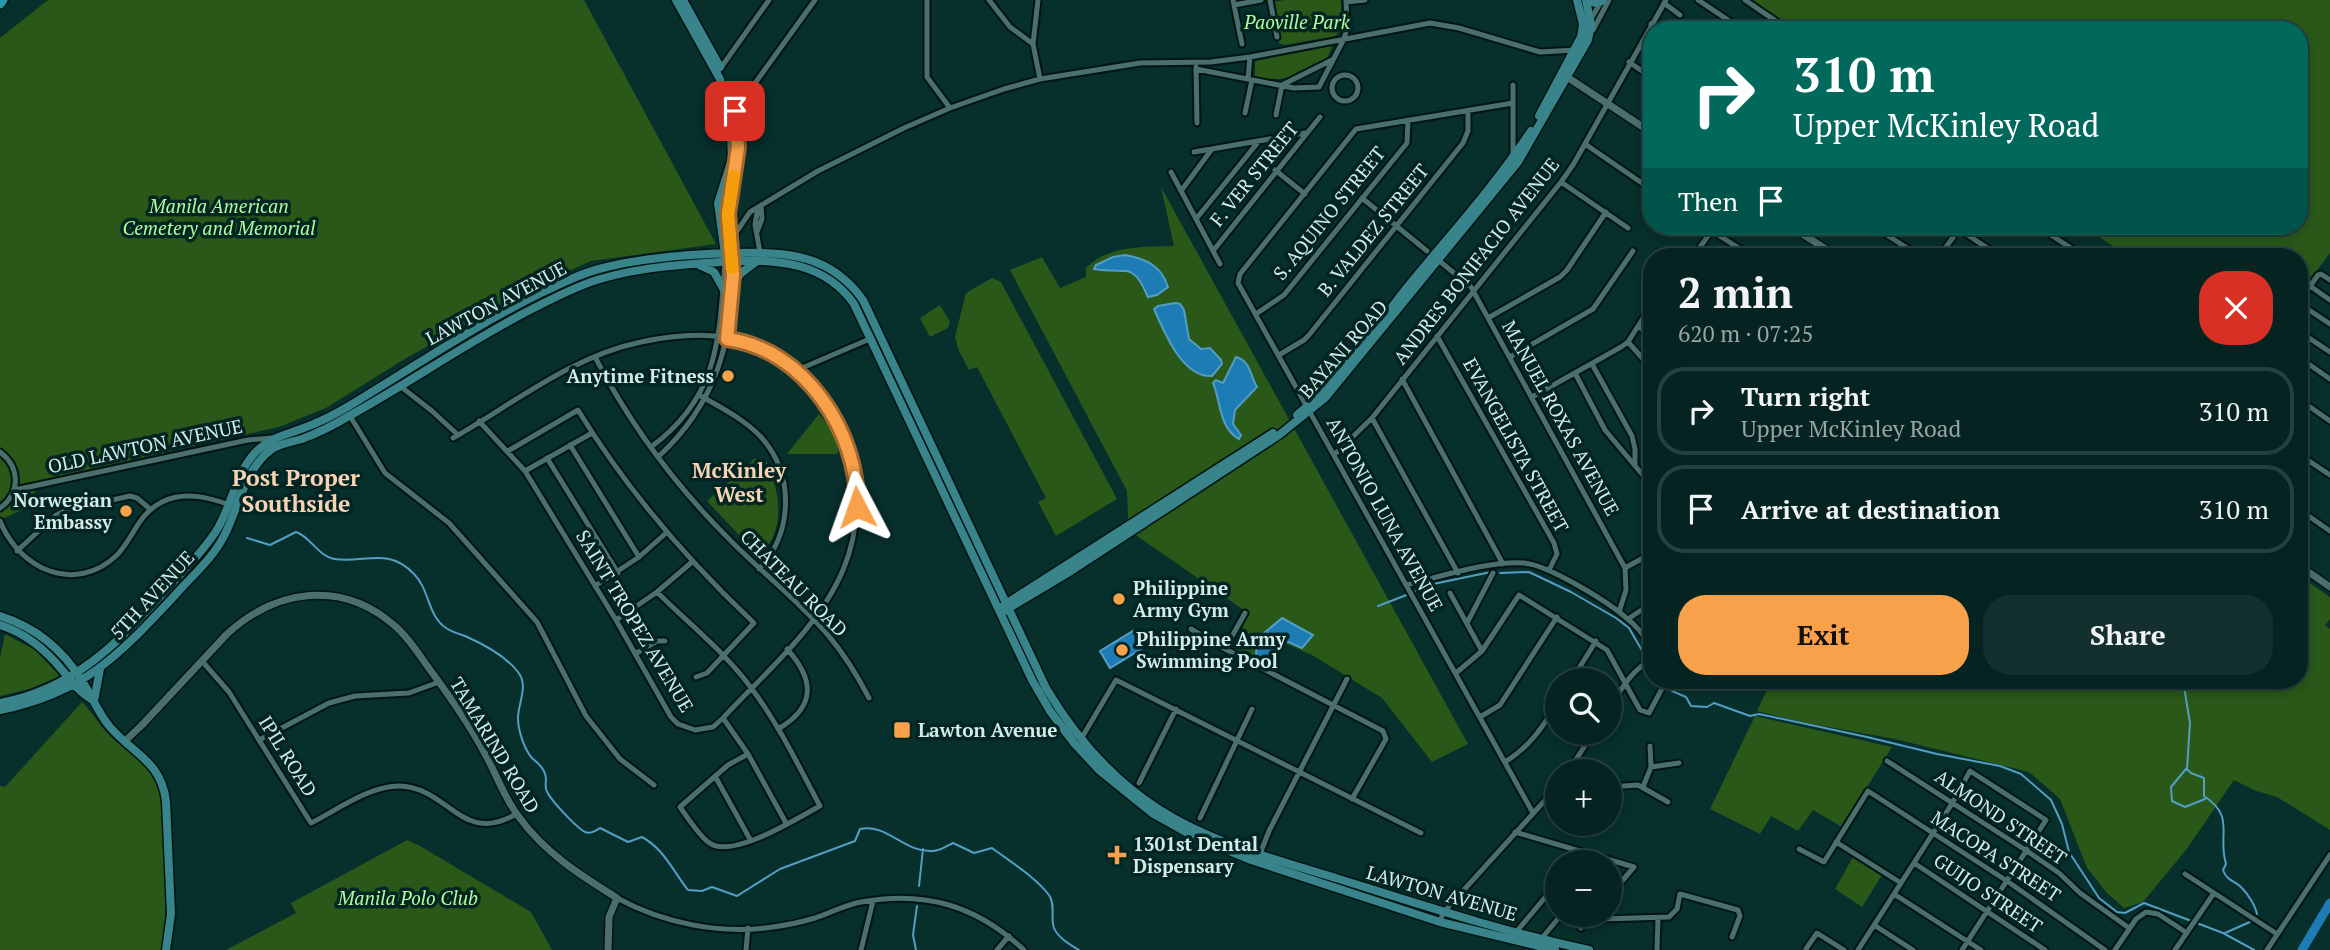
<!DOCTYPE html>
<html lang="en">
<head>
<meta charset="utf-8">
<style>
  body { margin:0; font-family:"PT Serif",serif; background:#132f2e; color:#f1f3f6; height:100vh; display:flex; flex-direction:column; font-size:26px; white-space:nowrap }
  * { box-sizing:border-box; margin:0 }
  p { font-size:23px; color:#97a4a5 }
  .icon { flex:none; width:38px; height:38px; fill:none; stroke:currentColor; stroke-width:2; stroke-linecap:round; stroke-linejoin:round }
  .map { position:relative; flex:1; overflow:hidden }
  .panel { position:absolute; left:1643px; top:248px; width:665px; height:441px; display:flex; flex-direction:column; background:#052321; border-radius:28px; box-shadow:0 4px 10px #0003,0 0 0 2px #26403f }
  .panel>* { flex:none }
  .guide { position:absolute; left:1643px; top:21px; width:665px; height:214px; border-radius:28px; box-shadow:0 4px 10px #0003,0 0 0 2px #26403f; background:#00695c; color:#fff; overflow:hidden }
  .tools { position:absolute; left:1545px; top:668px; display:grid; gap:14px }
  .tools a { display:grid; place-items:center; width:77px; height:77px; border-radius:50%; background:#052321; box-shadow:0 4px 10px #0003,0 0 0 2px #26403f; font-size:35px }
  .pin { position:absolute; display:grid; place-items:center; width:60px; height:60px; color:#fff; margin:-30px; border-radius:14px; box-shadow:0 4px 10px #0006 }
  .me { position:absolute; width:77px; margin:-38px; rotate:356deg; stroke-linejoin:round; filter:drop-shadow(0 0 5px #0008) }
  .turn { display:flex; align-items:center; gap:24px; height:147px; padding:0 35px; font-size:32px }
  .turn .icon { width:91px; height:91px; stroke-width:2.5 }
  .turn b { display:block; font-size:49px; line-height:60px }
  .then { display:flex; align-items:center; height:66px; padding:0 35px; background:#0003; gap:14px; font-size:26px }
  .round { display:grid; place-items:center; flex:none; width:74px; height:74px; border-radius:28px; background:#132f2e }
  .overview { display:flex; align-items:center; justify-content:space-between; height:119px; padding:0 35px }
  h1 { font-size:42px; font-weight:800; line-height:52px }
  .cta { display:flex; gap:14px; margin-top:auto; padding:14px 35px }
  .cta a { flex:1; height:80px; border-radius:28px; background:#f8a14a; color:#111; font-size:28px; font-weight:800; line-height:80px; text-align:center }
  .cta a+a { background:#132f2e; color:#f1f3f6 }
  ul { padding:0; list-style:none }
  li { display:flex; align-items:center; gap:21px; height:88px; margin:0 14px 10px; padding:0 21px; border:4px solid #26403f; border-radius:28px }
  li div { flex:1 }
  li b { display:block; font-size:26px }
  li em { font-style:normal }
  .map>svg:first-child { display:block }
  .green { fill:#295819 }
  .water { fill:#1c7cb3; stroke:#549dc3; stroke-width:2 }
  .lines { fill:none; stroke-linecap:round; stroke-linejoin:round }
  .stream { stroke:#549dc3; stroke-width:2 }
  .river { stroke:#1c7cb3; stroke-width:9 }
  .minor-casing { stroke:#001514; stroke-width:9 }
  .tertiary-casing { stroke:#001514; stroke-width:10 }
  .secondary-casing { stroke:#001514; stroke-width:11 }
  .primary-casing { stroke:#001514; stroke-width:12 }
  .minor { stroke:#4a6f6c; stroke-width:5 }
  .tertiary { stroke:#4a6f6c; stroke-width:7 }
  .secondary { stroke:#39838a; stroke-width:8 }
  .primary { stroke:#2898a8; stroke-width:9 }
  .route-casing { stroke:#a16930; stroke-width:18 }
  .route { stroke:#f8a14a; stroke-width:12 }
  .slow { stroke:#f59e0b; stroke-width:12 }
  .poi-dot { fill:#f8a14a; stroke:#002523; stroke-width:2.5 }
  .labels { text-anchor:middle; stroke-width:7; stroke-linejoin:round; paint-order:stroke }
  .park-label { font-size:19px; font-style:italic; fill:#b1fc9a; stroke:#002523 }
  .street-label { font-size:19px; fill:#d6eae8; stroke:#002523 }
  .poi-label { font-size:19px; font-weight:bold; fill:#d6eae8; stroke:#002523; text-anchor:start }
  .neighbourhood-label { font-size:21px; font-weight:bold; fill:#f8d3b3; stroke:#002523 }
  .quarter-label { font-size:23px; font-weight:bold; fill:#f8d3b3; stroke:#002523 }
</style>
</head>
<body>
<div class="map">
<svg width="2330" height="950" viewBox="0 0 2330 950">
  <rect width="100%" height="100%" fill="#072f2c"/>
  <path class="green" d="M 48,0 L 584,0 L 716,244 L 591,261 L 527,290 L 403,360 L 326,408 L 279,427 L 33,482 L 37,503 L 0,520 L 0,38 Z
    M 1285,0 L 1341,0 L 1342,29 L 1335,36 L 1285,45 L 1279,43 L 1272,2 Z
    M 1744,0 L 2330,0 L 2330,253 L 2300,293 L 2300,257 L 2130,257 L 2082,226 L 2300,226 L 2300,30 L 1787,30 Z
    M 1332,46 L 1327,59 C 1297,75 1290,83 1255,77 L 1255,61 Z
    M 1161,187 L 1468,744 L 1432,762 L 1382,698 L 1312,655 L 1287,644 L 1268,667 L 1230,647 L 1248,613 L 1137,536 L 1128,520 L 1127,491 L 1010,270 L 1042,257 L 1060,288 L 1086,277 L 1086,268 C 1108,245 1144,247 1174,246 Z
    M 992,278 L 1001,282 L 1117,499 L 1056,536 L 1038,502 L 1046,498 L 977,367 L 969,370 L 959,351 L 955,337 L 966,293 Z
    M 940,305 L 950,322 L 948,328 L 930,337 L 920,318 Z
    M 819,414 C 829,425 838,439 838,454 L 787,454 Z
    M 755,458 L 760,466 L 767,462 C 779,489 787,530 761,553 L 755,552 L 707,501 Z
    M 2300,576 L 2330,597 L 2330,619 L 2325,625 L 2330,629 L 2330,830 L 2277,797 L 2256,791 L 2234,780 L 2186,850 L 2143,902 L 2124,908 L 2107,893 L 2087,868 L 2060,799 L 2029,772 L 1895,739 L 1806,723 L 1757,711 L 1771,681 L 2300,681 Z
    M 5,634 L 35,650 L 58,674 L 58,677 L 29,689 L 0,696 L 0,658 Z
    M 82,702 C 92,712 99,725 109,735 C 124,750 145,760 155,780 C 169,806 168,919 162,950 L 0,950 L 0,786 L 5,787 Z
    M 1755,716 L 1892,747 L 1842,827 L 1813,810 L 1798,831 L 1771,816 L 1760,834 L 1710,809 Z
    M 407,840 L 420,846 L 531,912 L 552,950 L 226,950 L 296,913 L 291,903 Z
    M 1853,857 L 1882,875 L 1862,907 L 1835,889 Z"/>
  <path class="water" d="M 1125,255 C 1146,259 1161,265 1168,287 L 1157,295 L 1148,297 C 1132,260 1128,275 1094,269 L 1096,265 L 1113,257 Z
    M 1175,303 L 1180,304 L 1184,310 L 1189,339 L 1201,349 L 1210,348 L 1221,360 L 1222,364 L 1212,376 C 1182,378 1164,331 1154,309 L 1158,306 Z
    M 1236,357 C 1251,361 1250,376 1257,387 L 1235,410 L 1233,424 L 1241,435 L 1239,439 C 1219,428 1221,402 1213,383 L 1216,380 L 1223,383 Z
    M 1282,618 L 1313,635 L 1302,648 L 1286,641 L 1268,661 L 1256,655 L 1257,639 Z
    M 1133,631 L 1143,648 L 1110,668 L 1100,651 Z"/>
  <g class="lines">
    <path class="stream" d="M 247,538 L 270,545 L 296,532 C 311,537 318,556 334,559 C 364,564 387,546 414,574 C 430,590 427,615 446,628 C 452,632 459,634 465,636 C 483,644 506,656 518,672 C 529,686 518,703 518,718 C 518,730 524,749 532,758 C 537,763 543,766 545,774 C 547,778 545,784 546,789 C 548,798 577,828 585,832 C 591,834 595,831 600,828 L 628,842 L 642,837 C 664,849 673,871 688,890 L 702,891 L 712,887 L 737,896 L 780,869 L 855,841 L 860,829 C 887,823 904,853 933,851 C 940,851 947,846 953,843 L 974,853 L 992,848 C 1011,862 1034,876 1049,895 C 1056,906 1050,917 1054,928 C 1058,938 1071,945 1079,950
      M 1500,573 L 1529,572 L 1571,592 L 1616,618 L 1629,628 L 1652,668
      M 1415,591 L 1433,584 L 1491,572
      M 1378,606 L 1409,594
      M 1659,681 L 1660,683
      M 2183,681 L 2190,723 L 2187,769 L 2191,773 L 2204,778 L 2204,796 C 2236,817 2217,835 2226,864 L 2223,870 C 2227,881 2234,880 2241,887 C 2248,894 2255,905 2257,914
      M 1672,691 L 1686,697 L 1691,706 L 1707,707 L 1714,703 L 1750,716 L 1759,714 L 1867,737 L 1937,754 L 2000,766 L 2021,774 L 2051,800 L 2062,824 L 2069,852 L 2099,898 L 2117,912 L 2125,913 L 2144,903 L 2223,933 L 2254,950
      M 2186,769 L 2171,787 L 2172,801 L 2185,807 L 2205,799
      M 919,886 L 923,849
      M 2225,933 L 2252,921
      M 916,950 L 913,935 L 917,906"/>
    <path class="river" d="M 2302,950 L 2330,903"/>
    <defs>
      <path id="minor" d="M 927,0 L 927,77 L 950,108
        M 989,0 L 1010,27 L 1033,44 L 1040,79
        M 1233,0 L 1242,44
        M 1270,0 L 1277,37
        M 1698,0 L 1743,30
        M 1745,0 L 1789,30
        M 1346,2 L 1365,0
        M 1664,3 L 1680,15
        M 1234,5 L 1261,0
        M 1591,19 L 1602,0
        M 1651,24 L 1661,30
        M 1593,30 L 1609,0
        M 1033,44 L 1038,0
        M 1629,62 L 1652,78
        M 1196,67 L 1197,123
        M 720,69 L 769,0
        M 1196,69 L 1294,88 L 1319,87 L 1344,39 L 1347,28 L 1346,0
        M1332 88a13 13 0 1 1 26 0a13 13 0 1 1-26 0Z
        M 1248,79 L 1250,57
        M 1513,103 L 1356,129 L 1240,274 L 1238,283 L 1533,813
        M 735,111 L 815,0
        M 1245,113 L 1252,80
        M 1276,115 L 1282,85 L 1332,60
        M 1585,144 L 1652,190
        M 1194,152 L 1305,133
        M 1513,155 L 1513,85
        M 1275,170 L 1305,194
        M 1171,172 L 1220,264
        M 1561,182 L 1628,228
        M 1181,191 L 1212,149
        M 1362,198 L 1427,251
        M 758,207 L 755,225 L 760,252
        M 1196,219 L 1259,141
        M 1704,226 L 1753,257
        M 1873,226 L 1921,257
        M 1954,226 L 2001,257
        M 2037,226 L 2085,257
        M 757,232 L 762,219 L 761,205
        M 731,240 L 750,212 L 818,171 L 904,128 L 950,108 L 1004,89 L 1040,79 L 1140,63 L 1211,62 L 1250,57 L 1430,23 L 1459,28 L 1540,52 L 1576,50
        M 1213,251 L 1320,117
        M 1693,257 L 1715,226
        M 1815,257 L 1822,247
        M 1939,257 L 1961,226
        M 1437,259 L 1471,287 L 1625,568 L 1626,590 L 1619,612
        M 2310,286 L 2330,300
        M 2300,300 L 2318,275 L 2321,274 L 2330,280
        M 2300,304 L 2330,324
        M 1256,314 L 1284,295 L 1407,143 L 1408,120
        M 1488,318 L 1560,277 L 1567,270 L 1606,212
        M 1638,326 L 1652,337
        M 2300,332 L 2330,352
        M 1437,336 L 1554,543 L 1557,554 L 1549,570
        M 1628,342 L 1652,369
        M 1279,355 L 1304,340 L 1309,335 L 1463,143 L 1468,131 L 1468,111
        M 595,357 C 630,424 675,485 728,538 C 760,571 798,600 828,635 C 844,654 857,675 869,698
        M 1510,357 L 1593,309 L 1633,251
        M 2300,358 L 2330,379
        M 1592,364 L 1632,436 L 1635,449 L 1635,465
        M 795,371 L 872,338
        M 1575,373 L 1605,430 L 1652,486
        M 1402,379 L 1503,564
        M 400,386 L 432,411 L 458,435
        M 699,395 C 720,407 744,419 761,437 C 795,475 793,533 759,569
        M 1532,397 L 1621,347 L 1628,342 L 1652,304
        M 2300,400 L 2330,421
        M 350,416 L 385,473 L 449,523 L 537,622 L 586,716 L 620,759 L 654,785
        M 1372,418 L 1458,573
        M 453,438 C 513,404 572,356 641,342 C 674,335 714,331 747,343 C 837,375 880,483 843,570 C 819,627 765,673 723,718 L 713,727 L 695,730 L 678,724 L 671,717 L 616,620 L 525,471 L 479,421
        M 570,445 L 639,557
        M 651,447 C 719,397 719,339 725,262
        M 508,451 L 578,410 C 627,490 686,559 754,623 L 707,673 L 696,677
        M 0,452 C 20,467 21,493 0,508
        M 1334,455 L 1372,418 L 1561,182 L 1573,165 L 1666,0
        M 2300,455 L 2330,475
        M 658,457 C 717,403 734,339 732,262
        M 547,458 L 618,573
        M 525,471 L 592,433
        M 15,490 L 248,440 L 272,438
        M 2300,510 L 2330,531
        M 0,521 C 19,569 75,595 117,555 C 134,537 138,514 162,502 C 183,491 208,497 230,505
        M 17,551 L 56,515 L 67,510 L 130,496 L 137,498 L 150,509
        M 1625,568 L 1652,553
        M 1406,585 C 1439,577 1491,560 1524,563 C 1548,565 1605,600 1624,616 C 1636,625 1645,636 1652,649
        M 595,586 L 639,557 L 666,533
        M 657,592 C 689,624 726,653 752,689 C 779,725 799,767 820,806 C 797,818 731,861 708,842 C 697,833 688,818 680,807 L 728,765 L 748,754
        M 1450,593 L 1482,651
        M 1628,619 L 1652,603
        M 616,620 L 657,592 L 692,562
        M 1467,623 L 1493,573
        M 1191,629 L 1225,649 L 1383,731 L 1386,739 L 1352,799
        M 1225,649 L 1245,613
        M 635,654 L 657,641 L 665,641
        M 202,661 L 229,692 L 311,823 C 337,810 369,786 399,786 C 449,787 461,846 516,814
        M 1456,673 L 1482,651 L 1519,595 L 1607,650 L 1640,710 L 1649,713 L 1666,681
        M 1571,681 L 1596,641
        M 1610,706 C 1622,688 1633,669 1652,659
        M 1480,717 L 1500,705 L 1557,617
        M 723,718 L 748,754 L 786,823
        M 778,729 C 816,707 815,680 787,649
        M 1081,739 L 1116,680 L 1421,833
        M 259,740 L 329,703 L 355,696 L 409,693 L 439,682
        M 1650,746 L 1651,767
        M 1887,761 L 2027,851 L 2059,873 L 2080,893 L 2129,928
        M 1505,762 C 1530,747 1543,726 1558,703
        M 1568,772 L 1593,733
        M 715,776 L 751,841
        M 1139,783 L 1176,709
        M 1610,787 L 1638,785 L 1668,802
        M 1643,787 L 1651,767 L 1679,763
        M 1200,818 L 1252,709
        M 1515,832 L 1634,867 L 1610,895
        M 1836,842 L 1901,883
        M 1799,849 L 1824,862 L 1868,791 L 2007,881 L 2105,950
        M 1260,854 L 1269,831 L 1347,679
        M 1574,863 L 1583,852
        M 1914,863 L 2045,950
        M 2185,874 L 2277,934
        M 1894,894 L 1981,950
        M 617,898 C 663,923 720,935 773,927 C 787,925 802,922 815,918 C 830,913 845,905 861,902 C 925,890 977,906 1024,950
        M 1601,919 L 1669,917 L 1677,909 L 1680,894 L 1738,910 L 1740,916 L 1732,937
        M 1440,922 L 1443,913 L 1558,786
        M 1874,925 L 1913,950
        M 1581,928 L 1592,915
        M 1517,931 L 1558,882
        M 1542,938 L 1561,915
        M 1806,949 L 1817,933 L 1844,950
        M 746,950 L 748,928
        M 861,950 L 873,901
        M 997,950 L 1009,936
        M 1657,950 L 1658,918
        M 1858,950 L 1953,802 L 1970,771 L 2046,820 L 1962,950
        M 2115,950 L 2136,919 L 2146,912 L 2158,914 L 2187,933
        M 2175,950 L 2214,893
        M 2267,950 L 2330,855"/>
      <path id="tertiary" d="M 1567,77 L 1652,133
        M 1790,226 L 1838,257
        M 2300,566 L 2330,587
        M 125,741 L 142,725 L 227,634 C 276,589 342,579 395,626 C 408,637 418,653 428,667 C 448,694 468,722 484,752 C 496,773 504,798 519,817 C 545,853 580,875 617,898 L 609,917 L 608,950"/>
      <path id="secondary" d="M 676,0 L 720,79 L 730,112 L 732,159 L 718,203 L 725,255
        M 683,0 L 720,67
        M 1589,0 L 1595,3 L 1602,1
        M 1539,116 L 1581,37 L 1583,24 L 1577,0
        M 732,255 L 728,213 L 735,167
        M 699,265 L 714,272 L 724,290
        M 732,289 L 740,274 L 757,261
        M 1297,415 C 1340,381 1372,332 1405,290 C 1448,237 1494,187 1531,131
        M 1004,605 L 1273,433
        M 1004,611 L 1071,571 L 1279,435 L 1325,398 L 1518,162 L 1588,40 L 1591,25 L 1586,0
        M 0,616 C 35,627 63,650 82,681 C 92,696 98,713 110,727 C 133,754 161,761 166,801 L 171,914 L 166,950
        M 0,625 C 26,633 46,650 63,671 C 71,681 79,692 91,699
        M 94,701 L 100,669
        M 0,703 C 73,690 119,642 167,589 C 184,570 204,551 218,528 C 232,504 237,468 259,449 C 272,437 285,435 301,429 C 318,423 334,415 349,406 C 412,368 474,326 541,293 C 560,284 579,274 599,269 C 643,257 690,254 736,253 C 787,252 830,254 863,300 L 1046,688 C 1074,735 1111,778 1157,808 C 1211,843 1277,860 1339,879 C 1422,905 1504,932 1589,950
        M 0,710 C 85,693 120,654 177,593 C 193,575 213,558 224,536 C 239,508 244,469 272,449 C 280,443 292,442 302,439 C 318,433 334,425 349,416 C 411,382 469,341 532,309 C 554,298 576,286 600,279 C 644,266 690,264 736,261 C 781,259 826,264 854,304 L 1032,680 L 1050,711 L 1074,743 L 1100,771 L 1152,813 L 1191,835 L 1251,860 L 1440,922 L 1555,950"/>
      <path id="primary" d="M 0,4 L 3,0"/>
    </defs>
    <use href="#minor" class="minor-casing"/>
    <use href="#tertiary" class="tertiary-casing"/>
    <use href="#secondary" class="secondary-casing"/>
    <use href="#primary" class="primary-casing"/>
    <use href="#minor" class="minor"/>
    <use href="#tertiary" class="tertiary"/>
    <use href="#secondary" class="secondary"/>
    <use href="#primary" class="primary"/>
  </g>
  <g class="lines">
    <defs>
      <path id="route" d="M 735,111 L 738,147 L 728,214 L 733,275 L 727,339 C 805,349 859,433 857,507"/>
    </defs>
    <use href="#route" class="route-casing"/>
    <use href="#route" class="route"/>
    <path class="slow" d="M 732,268 L 728,214 L 734,176"/>
  </g>
  <g class="poi-dot">
    <circle cx="728" cy="376" r="7"/>
    <circle cx="126" cy="511" r="7"/>
    <circle cx="1119" cy="599" r="7"/>
    <circle cx="1122" cy="650" r="7"/>
    <rect x="893" y="721" width="18" height="18" rx="3.5"/>
    <path d="M1113.5 844.5h7v7h7v7h-7v7h-7v-7h-7v-7h7z"/>
  </g>
  <g class="labels">
    <g class="park-label">
      <text x="1297" y="29">Paoville Park</text>
      <text x="219" y="213">Manila American<tspan x="219" dy="22">Cemetery and Memorial</tspan></text>
      <text x="408" y="905">Manila Polo Club</text>
    </g>
    <g class="street-label">
      <text transform="translate(1254 174) rotate(-51)" y="7">F. VER STREET</text>
      <text transform="translate(1329 213) rotate(-51)" y="7">S. AQUINO STREET</text>
      <text transform="translate(1373 230) rotate(-51)" y="7">B. VALDEZ STREET</text>
      <text transform="translate(1476 261) rotate(-52)" y="7">ANDRES BONIFACIO AVENUE</text>
      <text transform="translate(496 303) rotate(-28)" y="7">LAWTON AVENUE</text>
      <text transform="translate(1343 349) rotate(-49)" y="7">BAYANI ROAD</text>
      <text transform="translate(1561 418) rotate(61)" y="7">MANUEL ROXAS AVENUE</text>
      <text transform="translate(1516 445) rotate(61)" y="7">EVANGELISTA STREET</text>
      <text transform="translate(145 446) rotate(-12)" y="7">OLD LAWTON AVENUE</text>
      <text transform="translate(1385 514) rotate(61)" y="7">ANTONIO LUNA AVENUE</text>
      <text transform="translate(794 583) rotate(45)" y="7">CHATEAU ROAD</text>
      <text transform="translate(152 595) rotate(-47)" y="7">5TH AVENUE</text>
      <text transform="translate(635 621) rotate(59)" y="7">SAINT TROPEZ AVENUE</text>
      <text transform="translate(495 745) rotate(59)" y="7">TAMARIND ROAD</text>
      <text transform="translate(288 756) rotate(58)" y="7">IPIL ROAD</text>
      <text transform="translate(2001 817) rotate(34)" y="7">ALMOND STREET</text>
      <text transform="translate(1996 856) rotate(33)" y="7">MACOPA STREET</text>
      <text transform="translate(1442 893) rotate(16)" y="7">LAWTON AVENUE</text>
      <text transform="translate(1988 893) rotate(34)" y="7">GUIJO STREET</text>
    </g>
    <g class="poi-label">
      <text x="714" y="383" text-anchor="end">Anytime Fitness</text>
      <text x="112" y="507" text-anchor="end">Norwegian<tspan x="112" dy="22">Embassy</tspan></text>
      <text x="1133" y="595">Philippine<tspan x="1133" dy="22">Army Gym</tspan></text>
      <text x="1136" y="646">Philippine Army<tspan x="1136" dy="22">Swimming Pool</tspan></text>
      <text x="918" y="737">Lawton Avenue</text>
      <text x="1133" y="851">1301st Dental<tspan x="1133" dy="22">Dispensary</tspan></text>
    </g>
    <g class="neighbourhood-label">
      <text x="739" y="478">McKinley<tspan x="739" dy="24">West</tspan></text>
    </g>
    <g class="quarter-label">
      <text x="296" y="486">Post Proper<tspan x="296" dy="26">Southside</tspan></text>
    </g>
  </g>
</svg>
<div class="tools">
<a><svg class="icon" aria-label="search" viewBox="0 0 24 24"><circle cx="10" cy="10" r="6"/><path d="M15 15l6 6"/></svg></a>
<a>+</a>
<a>−</a>
</div>
<div class="pin" style="left:735px;top:111px;background:#d93025"><svg class="icon" aria-label="arrive" viewBox="0 0 24 24"><path d="M6 21V4h12l-3 4 3 4H6"/></svg></div>
<svg class="me" style="left:857px;top:507px" viewBox="-20 -20 40 40"><path d="M0-17L14 15 0 8-14 15z" fill="#f8a14a" stroke="#fff" stroke-width="4"/></svg>
<div class="guide">
<div class="turn"><svg class="icon" aria-label="right" viewBox="0 0 24 24"><path d="M7 20v-9h11M14 6l5 5-5 5"/></svg><div><b>310 m</b>Upper McKinley Road</div></div>
<div class="then">Then<svg class="icon" aria-label="arrive" viewBox="0 0 24 24"><path d="M6 21V4h12l-3 4 3 4H6"/></svg></div>
</div>
<section class="panel">
<div class="overview"><div><h1>2 min</h1><p>620 m · 07:25</p></div><a class="round" style="background:#d93025;color:#fff"><svg class="icon" aria-label="close" viewBox="0 0 24 24"><path d="M6 6l12 12M18 6L6 18"/></svg></a></div>
<ul>
<li><svg class="icon" aria-label="right" viewBox="0 0 24 24"><path d="M7 20v-9h11M14 6l5 5-5 5"/></svg><div><b>Turn right</b><p>Upper McKinley Road</p></div><em>310 m</em></li>
<li><svg class="icon" aria-label="arrive" viewBox="0 0 24 24"><path d="M6 21V4h12l-3 4 3 4H6"/></svg><div><b>Arrive at destination</b></div><em>310 m</em></li>
</ul>
<div class="cta"><a>Exit</a><a>Share</a></div>
</section>
</div>
</body>
</html>
